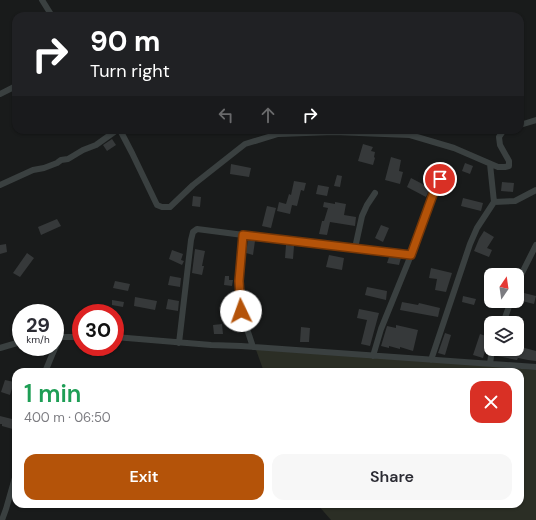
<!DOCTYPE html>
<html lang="en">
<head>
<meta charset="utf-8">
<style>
  body { margin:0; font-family:"DM Sans",sans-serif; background:#f7f7f7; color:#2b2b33; height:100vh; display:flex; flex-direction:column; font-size:15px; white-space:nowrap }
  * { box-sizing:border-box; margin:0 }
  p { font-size:13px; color:#7c7c81 }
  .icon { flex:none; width:22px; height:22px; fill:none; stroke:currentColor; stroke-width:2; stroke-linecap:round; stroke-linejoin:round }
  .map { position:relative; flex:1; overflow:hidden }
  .side { position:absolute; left:12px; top:368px; width:512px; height:140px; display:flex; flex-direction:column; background:#fff; border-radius:12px; box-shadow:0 1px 3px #0004 }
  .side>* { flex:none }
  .guide { position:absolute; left:12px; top:12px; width:512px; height:122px; border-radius:12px; box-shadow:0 1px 3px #0004; background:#202124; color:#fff; overflow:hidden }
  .needle { width:26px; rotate:13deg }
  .controls { position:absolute; left:484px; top:268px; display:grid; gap:8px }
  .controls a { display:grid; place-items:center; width:40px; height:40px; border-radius:8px; background:#fff; box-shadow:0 1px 3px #0004; font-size:20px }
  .speed { position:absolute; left:12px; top:304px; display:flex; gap:8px; font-size:20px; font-weight:700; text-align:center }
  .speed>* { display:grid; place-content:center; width:52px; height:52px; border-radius:50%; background:#fff; box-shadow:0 1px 3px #0004; line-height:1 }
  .speed small { font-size:10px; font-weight:400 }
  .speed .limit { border:6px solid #d22; background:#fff; color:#111 }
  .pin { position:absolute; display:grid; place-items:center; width:34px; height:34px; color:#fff; margin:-17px; border:2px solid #fff; border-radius:50%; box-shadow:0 1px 4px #0007 }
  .me { position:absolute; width:44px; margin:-22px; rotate:357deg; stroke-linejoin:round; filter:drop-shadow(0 0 3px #0008) }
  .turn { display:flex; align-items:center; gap:14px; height:84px; padding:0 12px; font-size:18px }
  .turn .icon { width:52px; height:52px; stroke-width:2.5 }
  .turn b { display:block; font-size:28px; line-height:34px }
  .lanes { display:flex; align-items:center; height:38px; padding:0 12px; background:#0003; justify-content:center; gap:20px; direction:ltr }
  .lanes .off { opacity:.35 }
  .round { display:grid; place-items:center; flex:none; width:42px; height:42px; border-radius:12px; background:#f7f7f7 }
  .overview { display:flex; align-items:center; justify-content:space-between; height:68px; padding:0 12px }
  h1 { font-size:24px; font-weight:600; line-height:30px; color:#1e9e55 }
  .action { display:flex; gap:8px; margin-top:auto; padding:8px 12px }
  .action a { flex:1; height:46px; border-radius:12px; background:#b45309; color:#fff; font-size:16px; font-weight:600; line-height:46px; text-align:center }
  .action a+a { background:#f7f7f7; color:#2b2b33 }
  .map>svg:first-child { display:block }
  .green { fill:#2b2e25 }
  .building { fill:#36393a }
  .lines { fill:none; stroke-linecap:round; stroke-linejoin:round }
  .minor { stroke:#3a4040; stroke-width:6 }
  .route-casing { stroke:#753606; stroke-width:10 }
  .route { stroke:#b45309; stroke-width:7 }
</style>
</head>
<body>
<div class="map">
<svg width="536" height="520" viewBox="0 0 536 520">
  <rect width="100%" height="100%" fill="#191b1b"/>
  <path class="green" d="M 255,347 L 536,370 L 536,520 L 331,520 L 317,504 L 520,504 L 520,372 L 264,372 Z"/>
  <path class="building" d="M 112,139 L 116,145 L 107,151 L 103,145 Z
    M 363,144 L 373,147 L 371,151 L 375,152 L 374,157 L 375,158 L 373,165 L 358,161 Z
    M 391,157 L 401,160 L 399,171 L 403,172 L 400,184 L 385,180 Z
    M 465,163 L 473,166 L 470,174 L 462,171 Z
    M 231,164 L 251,168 L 249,177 L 230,174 Z
    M 337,175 L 342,176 L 340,187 L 334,186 Z
    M 411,178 L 430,188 L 426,197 L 407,187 Z
    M 294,181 L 306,183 L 304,191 L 301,190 L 297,206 L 292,205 L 290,214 L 277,211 L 279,202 L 286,204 L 289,194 L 291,195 Z
    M 502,182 L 514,183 L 513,192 L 501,191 Z
    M 318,185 L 329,187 L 327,196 L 316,194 Z
    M 193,196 L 201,197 L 200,207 L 192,206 Z
    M 463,198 L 483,203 L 481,211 L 461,206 Z
    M 324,202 L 335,204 L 335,202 L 346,204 L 344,215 L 356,217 L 355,226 L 330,222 L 327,235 L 319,234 L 322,221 L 324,221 L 328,208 L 323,207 Z
    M 267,206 L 276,208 L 271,228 L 262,226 Z
    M 57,219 L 61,226 L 41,235 L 38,227 Z
    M 381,225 L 389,228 L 383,242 L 375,238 Z
    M 484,231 L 494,237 L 487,248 L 492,250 L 489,257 L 474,251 L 479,239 Z
    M 248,240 L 255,241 L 253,255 L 246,253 Z
    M 6,244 L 7,252 L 0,254 L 0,245 Z
    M 286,245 L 294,246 L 293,259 L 285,258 Z
    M 195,249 L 205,251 L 202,266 L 204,266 L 202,275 L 192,273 Z
    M 172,250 L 183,254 L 181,260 L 184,261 L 182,265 L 169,259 Z
    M 27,253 L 34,258 L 20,277 L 13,273 Z
    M 329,255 L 344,258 L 342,270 L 326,267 Z
    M 389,257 L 401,258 L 399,265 L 387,263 Z
    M 431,268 L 452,273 L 446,292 L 435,290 L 437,279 L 429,278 Z
    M 170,276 L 181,278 L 180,287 L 168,285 Z
    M 225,276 L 229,276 L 229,280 L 233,280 L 232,286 L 224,285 Z
    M 115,281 L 130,284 L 128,291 L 113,288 Z
    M 367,287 L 387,291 L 386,300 L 365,295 Z
    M 520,292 L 536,296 L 534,304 L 518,300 Z
    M 463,296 L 476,299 L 474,305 L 462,302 Z
    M 135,297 L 157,301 L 155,310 L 134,306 Z
    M 168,299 L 179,301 L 178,311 L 166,309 Z
    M 112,300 L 124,302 L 123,307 L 112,305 Z
    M 402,302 L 418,305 L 419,303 L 440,308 L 438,317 L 400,310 Z
    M 359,309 L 379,313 L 370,346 L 361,344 L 367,320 L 357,318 Z
    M 222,324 L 223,334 L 214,334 L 213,325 Z
    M 396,325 L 418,330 L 413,351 L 400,347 L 400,349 L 389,346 L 389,348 L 381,346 L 387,326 L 396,328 Z
    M 301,327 L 310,328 L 309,342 L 300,342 Z
    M 445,333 L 451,335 L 445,355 L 438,353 Z
    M 480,334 L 489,337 L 483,358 L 473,355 Z
    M 517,341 L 522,343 L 521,347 L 536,351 L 536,361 L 528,360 L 518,358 L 517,360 L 497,356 L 499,349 L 517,349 Z
    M 5,380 L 14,382 L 10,395 L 1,392 Z
    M 0,416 L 16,420 L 16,430 L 2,426 L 2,424 L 0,424 Z"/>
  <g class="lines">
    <path class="minor" d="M 42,0 L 52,16
      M 0,94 L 16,86
      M 520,125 L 536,120
      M 120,130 L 132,153 L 157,205 L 162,207 L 170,207 L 193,185 L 245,144 L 278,134 L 334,132 L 410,135 L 454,148 L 498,167 L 505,167 L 509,166 L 509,161 L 500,145 L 499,137 L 503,131 L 506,130
      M 0,185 L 33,170 L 44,168 L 57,163 L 61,160 L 68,159 L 83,150 L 96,145 L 117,130
      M 494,202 L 515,201 L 536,190
      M 243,235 L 239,281 L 241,311 L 253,347
      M 355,248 L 362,216 L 367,205 L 375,193
      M 517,283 L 536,245
      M 503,323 L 511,301
      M 55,333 L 60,337 L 81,337
      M 115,337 L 211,345 L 241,346 L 536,367
      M 179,343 L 191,240 L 193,232 L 197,229 L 305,243 L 355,248 L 411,255
      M 0,348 L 17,343 L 21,340
      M 373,356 L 381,329 L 411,255 L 435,189 L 440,179
      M 431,360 L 470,244 L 477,228 L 494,202 L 490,164
      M 490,364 L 492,349
      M 45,372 L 52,355 L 60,337
      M 2,520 L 6,509 L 16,474"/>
  </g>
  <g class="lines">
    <defs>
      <path id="route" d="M 241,311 L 239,281 L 243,235 C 299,242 355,248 411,255 L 435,189 L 440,179"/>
    </defs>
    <use href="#route" class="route-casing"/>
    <use href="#route" class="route"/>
  </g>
</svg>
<div class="controls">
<a><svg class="needle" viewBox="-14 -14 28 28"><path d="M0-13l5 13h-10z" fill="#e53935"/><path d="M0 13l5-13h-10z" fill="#7c7c81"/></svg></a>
<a><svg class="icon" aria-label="layers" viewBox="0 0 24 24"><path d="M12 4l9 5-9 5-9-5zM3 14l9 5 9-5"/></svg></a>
</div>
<div class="speed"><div>29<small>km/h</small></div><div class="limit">30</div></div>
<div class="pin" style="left:440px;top:179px;background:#d93025"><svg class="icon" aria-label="arrive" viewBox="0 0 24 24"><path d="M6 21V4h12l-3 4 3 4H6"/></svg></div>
<svg class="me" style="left:241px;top:311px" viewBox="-20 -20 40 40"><circle r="19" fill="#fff"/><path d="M0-13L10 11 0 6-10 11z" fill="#b45309"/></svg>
<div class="guide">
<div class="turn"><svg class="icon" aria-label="right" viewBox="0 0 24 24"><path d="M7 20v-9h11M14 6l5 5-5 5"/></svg><div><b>90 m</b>Turn right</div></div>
<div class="lanes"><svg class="icon off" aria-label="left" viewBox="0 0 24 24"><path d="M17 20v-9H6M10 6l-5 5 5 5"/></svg><svg class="icon off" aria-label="ahead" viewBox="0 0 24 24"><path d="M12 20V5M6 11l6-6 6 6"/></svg><svg class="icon" aria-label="right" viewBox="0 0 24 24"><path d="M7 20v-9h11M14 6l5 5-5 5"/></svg></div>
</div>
<section class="side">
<div class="overview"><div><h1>1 min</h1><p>400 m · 06:50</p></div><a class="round" style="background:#d93025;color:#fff"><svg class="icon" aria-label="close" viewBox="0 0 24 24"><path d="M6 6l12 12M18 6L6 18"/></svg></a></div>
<div class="action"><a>Exit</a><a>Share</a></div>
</section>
</div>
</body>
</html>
